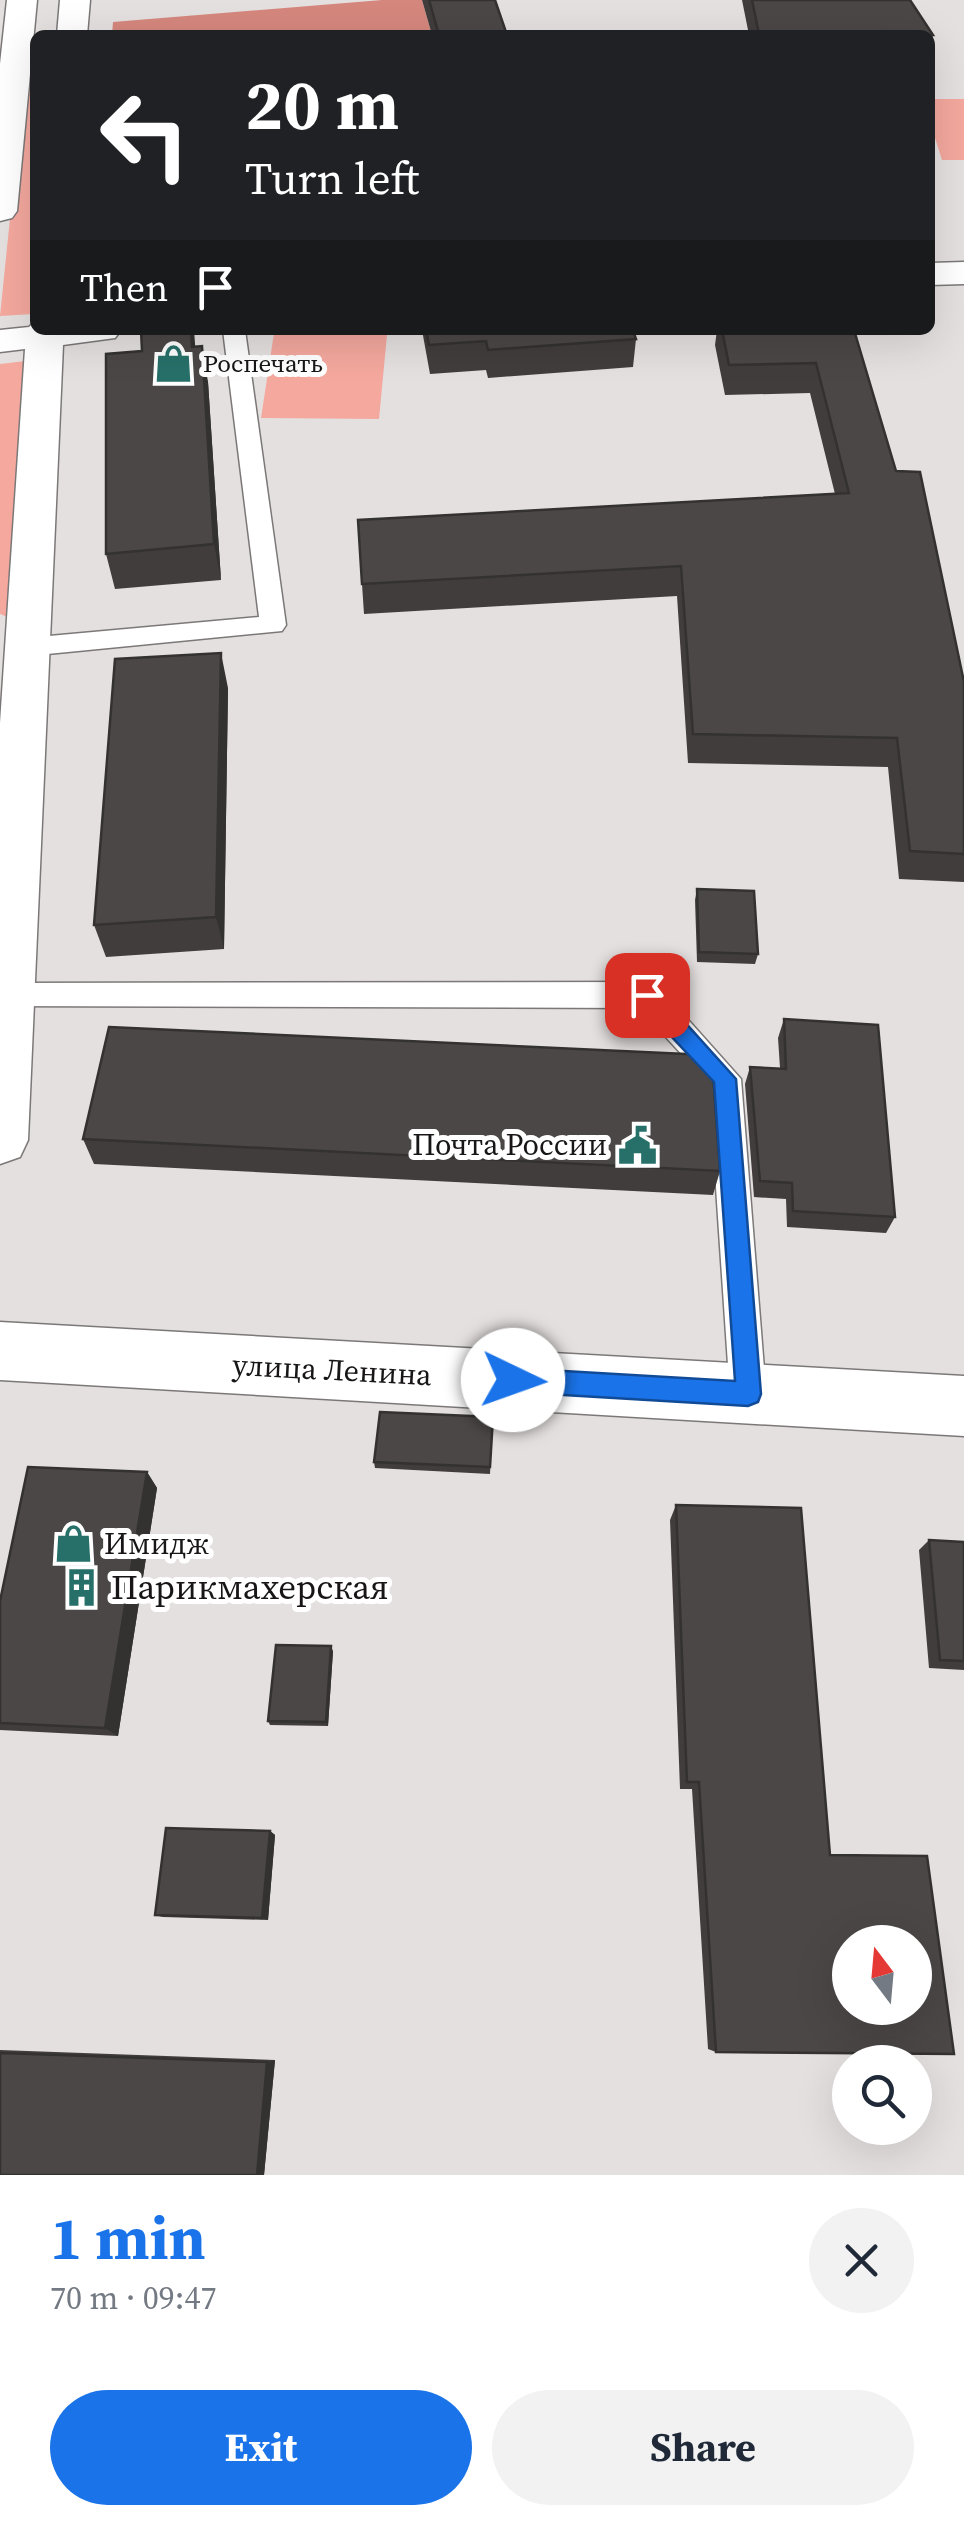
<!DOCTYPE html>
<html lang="en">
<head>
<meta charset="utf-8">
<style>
  body { margin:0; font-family:"Source Serif 4",serif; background:#f2f2f3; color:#1f2937; height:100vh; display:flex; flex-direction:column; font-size:38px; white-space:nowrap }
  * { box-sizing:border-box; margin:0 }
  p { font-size:32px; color:#747a83 }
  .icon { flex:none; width:55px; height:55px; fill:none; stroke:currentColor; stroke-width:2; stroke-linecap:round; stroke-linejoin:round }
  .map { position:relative; height:2175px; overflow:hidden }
  .side { display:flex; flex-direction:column; background:#fff; flex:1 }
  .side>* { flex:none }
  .hud { position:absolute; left:30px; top:30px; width:905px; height:305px; border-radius:15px; box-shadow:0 10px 40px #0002; background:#202124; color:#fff; overflow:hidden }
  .needle { width:65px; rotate:344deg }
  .controls { position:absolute; left:832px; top:1925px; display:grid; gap:20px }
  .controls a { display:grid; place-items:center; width:100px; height:100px; border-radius:50%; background:#fff; box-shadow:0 10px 40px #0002; font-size:50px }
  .pin { position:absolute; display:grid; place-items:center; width:85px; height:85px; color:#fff; margin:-42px; border-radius:20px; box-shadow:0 5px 15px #0006 }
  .me { position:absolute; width:110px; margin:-55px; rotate:93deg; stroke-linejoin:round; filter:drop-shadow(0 0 8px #0008) }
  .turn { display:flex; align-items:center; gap:35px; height:210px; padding:0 50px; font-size:45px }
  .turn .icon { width:130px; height:130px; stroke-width:2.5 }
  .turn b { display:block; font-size:70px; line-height:85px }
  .then { display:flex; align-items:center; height:95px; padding:0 50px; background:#0003; gap:20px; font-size:38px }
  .round { display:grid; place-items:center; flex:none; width:105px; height:105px; border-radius:52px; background:#f2f2f3 }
  .head { display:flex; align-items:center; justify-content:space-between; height:170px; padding:0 50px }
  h1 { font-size:60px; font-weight:700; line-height:75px; color:#1a73e8 }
  .button { display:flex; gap:20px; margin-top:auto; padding:20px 50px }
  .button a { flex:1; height:115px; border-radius:60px; background:#1a73e8; color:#fff; font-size:40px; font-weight:700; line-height:115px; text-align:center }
  .button a+a { background:#f2f2f3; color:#1f2937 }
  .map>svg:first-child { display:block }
  .green { fill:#f4a89e }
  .forest { fill:#d5877d }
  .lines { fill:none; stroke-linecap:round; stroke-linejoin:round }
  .service-casing { stroke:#7c7878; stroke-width:3 }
  .minor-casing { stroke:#7c7878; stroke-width:3 }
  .tertiary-casing { stroke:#7c7878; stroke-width:3 }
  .service { fill:#fff; fill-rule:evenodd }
  .minor { fill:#fff; fill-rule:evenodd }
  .tertiary { fill:#fff; fill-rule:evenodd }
  .wall { fill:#403d3c }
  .shaded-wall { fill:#343231 }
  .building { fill:#4b4746; stroke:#343231; stroke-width:2.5; fill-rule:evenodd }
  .route { fill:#1a73e8; stroke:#114b97; stroke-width:2.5 }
  .labels { text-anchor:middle; stroke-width:10; stroke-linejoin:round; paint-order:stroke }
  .far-poi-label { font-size:25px; fill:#171515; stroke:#fff; text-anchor:start }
  .poi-label { font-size:30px; fill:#171515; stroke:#fff; text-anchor:end }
  .street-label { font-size:30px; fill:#171515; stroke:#fff }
  .near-poi-label { font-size:35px; fill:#171515; stroke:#fff; text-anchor:start }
</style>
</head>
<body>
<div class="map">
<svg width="964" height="2175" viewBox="0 0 964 2175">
  <rect width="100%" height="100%" fill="#e4e0df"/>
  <path class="green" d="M 35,91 L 33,314 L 0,316 L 23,92 Z
    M 930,99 L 964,99 L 964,160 L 942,160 L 930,122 Z
    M 274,333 L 387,335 L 379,419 L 261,418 Z
    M 34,360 L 20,622 L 0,614 L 0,364 Z"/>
  <path class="forest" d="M 382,0 L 422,0 L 432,35 L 112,35 L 113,22 Z"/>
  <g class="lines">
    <defs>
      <path id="service" d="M 223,330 L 245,330 L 286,625 L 282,631 L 27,656 L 18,653 L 14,647 L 18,641 L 27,638 L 259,617 Z
        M 647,982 L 658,986 L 741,1079 L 766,1394 L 761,1406 L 748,1412 L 735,1406 L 730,1394 L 709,1084 L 639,1008 L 0,1006 L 0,986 L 8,983 Z"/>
      <path id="minor" d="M 7,0 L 37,0 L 17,211 L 12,218 L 0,221 L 0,64 Z
        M 60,0 L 90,0 L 87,35 L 57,35 Z
        M 964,262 L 964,284 L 930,285 L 930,263 Z
        M 35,321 L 35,330 L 121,330 L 115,338 L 63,345 L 28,1140 L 20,1157 L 0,1164 L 0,723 L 25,349 L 0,352 L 0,330 L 29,327 Z"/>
      <path id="tertiary" d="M 0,1322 L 964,1376 L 964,1436 L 0,1380 Z"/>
    </defs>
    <use href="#service" class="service-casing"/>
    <use href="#minor" class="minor-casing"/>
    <use href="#tertiary" class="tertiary-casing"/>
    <use href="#service" class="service"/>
    <use href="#minor" class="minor"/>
    <use href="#tertiary" class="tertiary"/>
  </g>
  <path class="wall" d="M 422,0 L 495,0 L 507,35 L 432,35 Z
    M 742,0 L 910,0 L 933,35 L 930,49 L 930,35 L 749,35 Z
    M 422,330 L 633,330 L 636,339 L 633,367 L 488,378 L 486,370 L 430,374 Z
    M 717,330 L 854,330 L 896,471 L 964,682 L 964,882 L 899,879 L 888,767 L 688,763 L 677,596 L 364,614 L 362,584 L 835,494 L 810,393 L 725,395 L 715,345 Z
    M 195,347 L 208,382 L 221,580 L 115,589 L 106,554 L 142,351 Z
    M 228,688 L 224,949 L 106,957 L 94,925 Z
    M 697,889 L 758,954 L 755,964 L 697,962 L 695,900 Z
    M 784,1019 L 895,1217 L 886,1233 L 787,1227 L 786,1199 L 754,1197 L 745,1084 L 750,1067 L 780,1068 L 778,1038 Z
    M 83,1139 L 720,1171 L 713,1195 L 94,1164 Z
    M 493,1417 L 490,1474 L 375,1468 L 374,1462 Z
    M 147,1472 L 157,1488 L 118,1736 L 0,1730 L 0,1601 Z
    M 676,1505 L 830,1855 L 716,2052 L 708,2049 L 692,1789 L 680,1789 L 670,1520 Z
    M 929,1540 L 964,1542 L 964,1670 L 929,1668 L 919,1550 Z
    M 333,1651 L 328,1726 L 270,1725 L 268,1721 Z
    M 270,1831 L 275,1835 L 268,1920 L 163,1917 L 155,1915 Z
    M 0,2050 L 275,2060 L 264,2175 L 0,2175 Z"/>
  <path class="shaded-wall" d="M 191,330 L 194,330 L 198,383 L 192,347 Z
    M 202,346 L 208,382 L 221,580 L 214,544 Z
    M 221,653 L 228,688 L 224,949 L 216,917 Z
    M 147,1472 L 157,1488 L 118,1736 L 105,1728 Z
    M 331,1646 L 333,1651 L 328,1726 L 326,1722 Z
    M 270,1831 L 275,1835 L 268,1920 L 262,1918 Z
    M 275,2060 L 264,2175 L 257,2175 L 267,2062 Z"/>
  <path class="building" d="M 429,0 L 495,0 L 507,35 L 439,35 Z
    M 752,0 L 910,0 L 933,35 L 759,34 Z
    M 141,330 L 191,330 L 192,347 L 202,346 L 214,544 L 106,554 L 106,354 L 142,351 Z
    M 426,330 L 633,330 L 636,339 L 488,350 L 486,341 L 429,345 Z
    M 722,330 L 854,330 L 896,471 L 920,472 L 964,682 L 964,854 L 910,851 L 897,738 L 693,734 L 681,566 L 362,584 L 358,520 L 849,493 L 816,363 L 729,365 Z
    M 221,653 L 216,917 L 94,925 L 115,659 Z
    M 697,889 L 754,891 L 758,954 L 699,952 Z
    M 784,1019 L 878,1025 L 895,1217 L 793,1211 L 792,1183 L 760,1181 L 750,1067 L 786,1069 Z
    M 109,1027 L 708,1055 L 712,1059 L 720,1171 L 83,1139 Z
    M 380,1412 L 493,1417 L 490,1467 L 374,1462 Z
    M 28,1467 L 147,1472 L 105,1728 L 0,1723 L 0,1601 Z
    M 676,1505 L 801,1508 L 830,1855 L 927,1856 L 954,2054 L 716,2052 L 699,1782 L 687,1782 ZM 850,1942 L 915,1942 L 915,2008 L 850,2008 Z
    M 929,1540 L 964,1542 L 964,1661 L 940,1660 Z
    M 276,1645 L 331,1646 L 326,1722 L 268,1721 Z
    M 166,1828 L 270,1831 L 262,1918 L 155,1915 Z
    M 0,2053 L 267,2062 L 257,2175 L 0,2175 Z"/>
  <path class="route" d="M 647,986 L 655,989 L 736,1079 L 761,1394 L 758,1402 L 748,1406 L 513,1392 L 504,1389 L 500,1380 L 504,1372 L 513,1368 L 735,1381 L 714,1082 L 639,1002 L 636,995 Z"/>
  <defs>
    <symbol id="shop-bare" viewBox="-9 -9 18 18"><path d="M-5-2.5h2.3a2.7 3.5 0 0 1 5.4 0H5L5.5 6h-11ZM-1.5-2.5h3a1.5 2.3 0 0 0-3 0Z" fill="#277069" stroke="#fff" stroke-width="2.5" paint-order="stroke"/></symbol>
    <symbol id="civic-bare" viewBox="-9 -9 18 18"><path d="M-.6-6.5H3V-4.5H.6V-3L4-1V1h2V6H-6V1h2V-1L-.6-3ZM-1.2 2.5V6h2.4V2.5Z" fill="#277069" stroke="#fff" stroke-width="2.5" paint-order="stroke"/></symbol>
    <symbol id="building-bare" viewBox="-9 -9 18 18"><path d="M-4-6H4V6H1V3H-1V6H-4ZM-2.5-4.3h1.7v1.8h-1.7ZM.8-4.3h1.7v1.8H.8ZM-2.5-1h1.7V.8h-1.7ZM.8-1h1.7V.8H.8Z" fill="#277069" stroke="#fff" stroke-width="2.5" paint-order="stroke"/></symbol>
  </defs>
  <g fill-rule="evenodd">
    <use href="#shop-bare" x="146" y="336" width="55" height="55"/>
    <use href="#civic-bare" x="610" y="1118" width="55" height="55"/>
    <use href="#shop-bare" x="46" y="1516" width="55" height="55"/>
    <use href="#building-bare" x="54" y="1560" width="55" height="55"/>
  </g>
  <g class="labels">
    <g class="far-poi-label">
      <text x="203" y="372">Роспечать</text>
    </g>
    <g class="poi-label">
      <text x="607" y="1155">Почта России</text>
      <text x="104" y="1554" text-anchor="start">Имидж</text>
    </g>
    <g class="street-label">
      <text transform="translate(332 1370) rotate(3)" y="10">улица Ленина</text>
    </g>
    <g class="near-poi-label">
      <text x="111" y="1599">Парикмахерская</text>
    </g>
  </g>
</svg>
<div class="controls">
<a><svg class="needle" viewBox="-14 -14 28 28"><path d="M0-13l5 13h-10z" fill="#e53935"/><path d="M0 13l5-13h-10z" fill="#747a83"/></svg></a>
<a><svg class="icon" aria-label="search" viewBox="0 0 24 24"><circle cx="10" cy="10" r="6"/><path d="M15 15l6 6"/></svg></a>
</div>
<div class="pin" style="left:647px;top:995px;background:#d93025"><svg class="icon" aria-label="arrive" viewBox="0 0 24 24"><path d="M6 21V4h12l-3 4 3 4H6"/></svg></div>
<svg class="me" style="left:513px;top:1380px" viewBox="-20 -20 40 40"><circle r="19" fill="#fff"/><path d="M0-13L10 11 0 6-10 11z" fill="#1a73e8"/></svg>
<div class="hud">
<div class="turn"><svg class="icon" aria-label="left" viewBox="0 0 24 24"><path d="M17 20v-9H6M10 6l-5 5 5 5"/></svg><div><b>20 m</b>Turn left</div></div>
<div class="then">Then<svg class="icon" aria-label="arrive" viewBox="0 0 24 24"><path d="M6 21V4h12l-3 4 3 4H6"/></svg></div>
</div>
</div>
<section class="side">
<div class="head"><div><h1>1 min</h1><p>70 m · 09:47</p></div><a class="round"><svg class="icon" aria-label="close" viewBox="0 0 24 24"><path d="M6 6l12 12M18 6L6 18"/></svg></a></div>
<div class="button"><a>Exit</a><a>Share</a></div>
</section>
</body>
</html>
